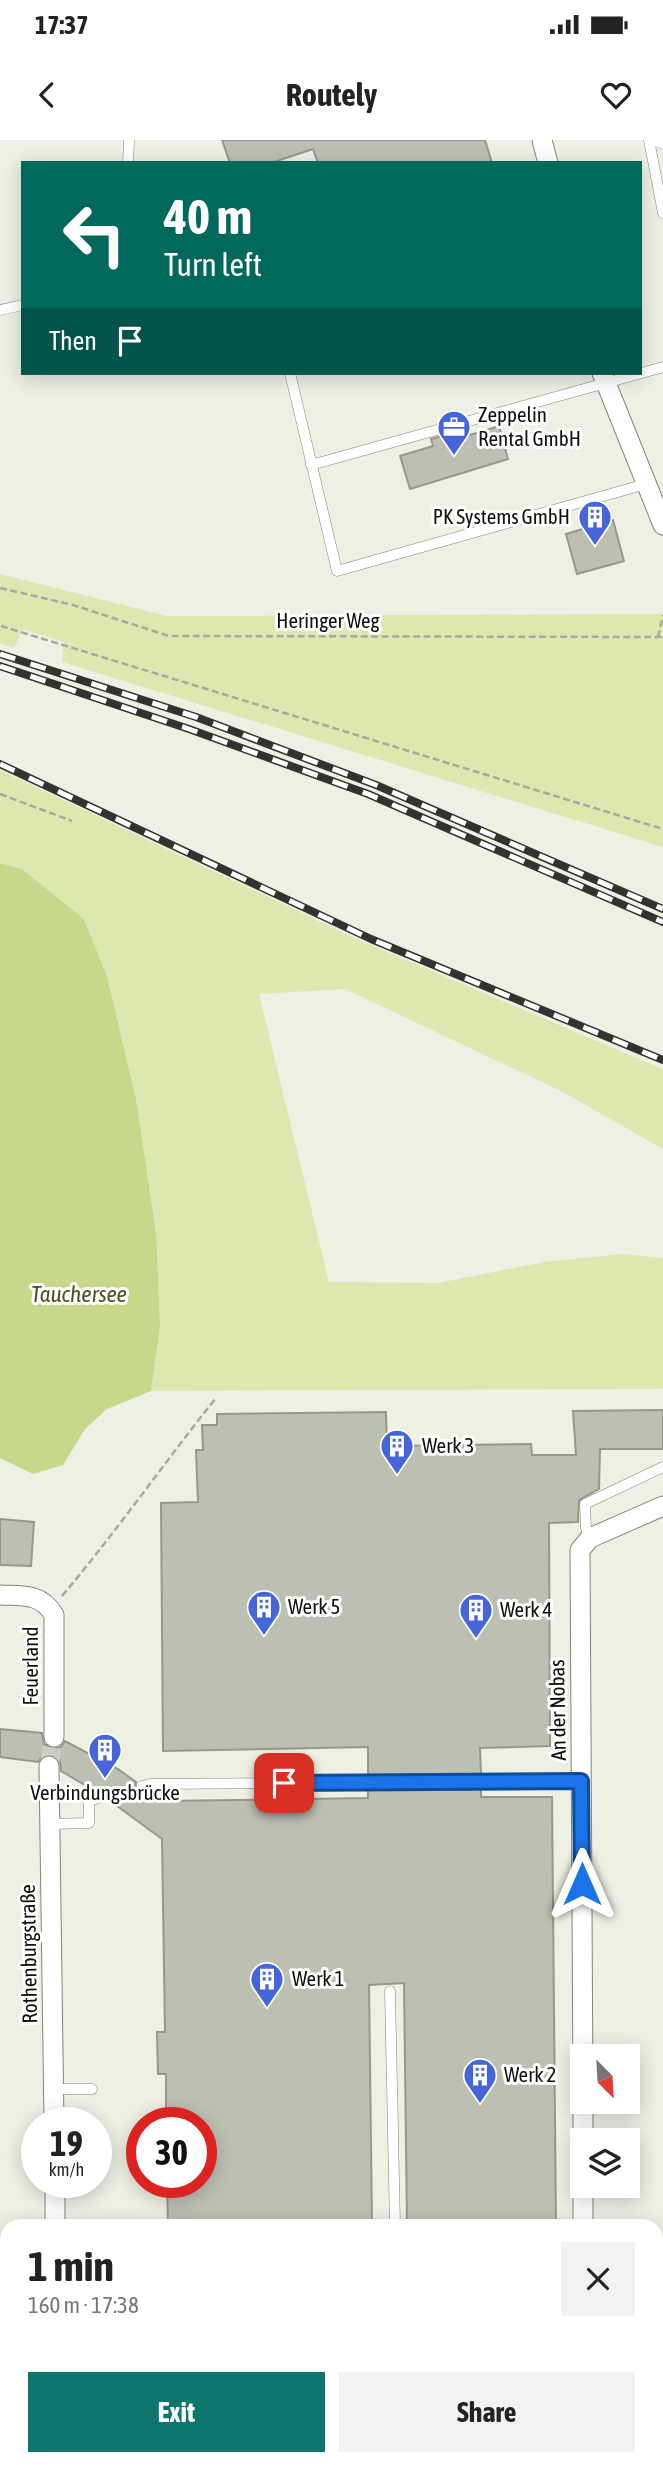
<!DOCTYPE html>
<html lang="en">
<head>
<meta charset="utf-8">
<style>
  body { margin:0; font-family:"Asap Condensed",sans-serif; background:#f2f2f2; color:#222; height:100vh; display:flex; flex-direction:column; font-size:26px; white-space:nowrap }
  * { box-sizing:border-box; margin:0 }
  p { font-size:23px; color:#767676 }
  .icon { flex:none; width:38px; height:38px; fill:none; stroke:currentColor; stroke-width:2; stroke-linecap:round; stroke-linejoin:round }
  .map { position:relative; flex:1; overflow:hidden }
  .panel { position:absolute; left:0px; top:2079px; width:663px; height:247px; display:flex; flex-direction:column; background:#fff; border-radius:21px 21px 0 0; box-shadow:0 4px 18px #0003 }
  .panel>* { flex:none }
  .top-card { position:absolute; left:21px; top:21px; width:621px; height:214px; border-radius:0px; box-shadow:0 4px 18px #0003; background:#00695c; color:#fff; overflow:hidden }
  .needle { width:46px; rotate:156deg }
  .controls { position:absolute; left:570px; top:1904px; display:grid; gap:14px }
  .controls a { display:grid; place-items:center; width:70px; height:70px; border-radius:0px; background:#fff; box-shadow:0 4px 18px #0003; font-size:35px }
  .speed { position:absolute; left:21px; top:1967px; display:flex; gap:14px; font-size:35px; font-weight:700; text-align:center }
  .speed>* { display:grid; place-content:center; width:91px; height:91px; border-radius:50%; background:#fff; box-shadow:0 4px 18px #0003; line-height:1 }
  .speed small { font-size:18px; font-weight:400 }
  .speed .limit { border:10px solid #d22; background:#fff; color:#111 }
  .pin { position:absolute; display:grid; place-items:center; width:60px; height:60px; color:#fff; margin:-30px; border-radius:14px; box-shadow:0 4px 10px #0006 }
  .me { position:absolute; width:77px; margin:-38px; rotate:0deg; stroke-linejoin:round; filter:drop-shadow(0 0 5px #0008) }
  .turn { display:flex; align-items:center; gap:24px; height:147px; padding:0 28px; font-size:32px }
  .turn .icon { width:91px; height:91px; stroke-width:2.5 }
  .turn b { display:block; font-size:49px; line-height:60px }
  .then { display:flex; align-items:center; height:66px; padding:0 28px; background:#0003; gap:14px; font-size:26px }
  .round { display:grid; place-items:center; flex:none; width:74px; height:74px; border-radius:0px; background:#f2f2f2 }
  .headline { display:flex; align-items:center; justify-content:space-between; height:119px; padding:0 28px }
  h1 { font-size:42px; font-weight:700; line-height:52px }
  .action { display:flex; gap:14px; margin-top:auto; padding:14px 28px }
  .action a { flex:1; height:80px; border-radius:0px; background:#0f766e; color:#fff; font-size:28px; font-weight:700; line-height:80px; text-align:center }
  .action a+a { background:#f2f2f2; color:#222 }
  .status { display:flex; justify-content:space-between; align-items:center; height:49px; padding:0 35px; background:#fff; direction:ltr }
  .status svg { height:19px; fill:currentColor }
  header { display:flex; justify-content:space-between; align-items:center; height:91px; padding:0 28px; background:#fff; font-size:32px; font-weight:700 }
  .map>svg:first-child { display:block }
  .green { fill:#dce8b0 }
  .water { fill:#c7d78b }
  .building { fill:#bcc0b3; stroke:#95988c; stroke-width:2 }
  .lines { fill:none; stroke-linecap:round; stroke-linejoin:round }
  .minor-tunnel { stroke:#cccec3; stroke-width:19; stroke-dasharray:19 10; stroke-linecap:butt }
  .service-casing { stroke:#828579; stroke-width:11 }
  .minor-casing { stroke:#828579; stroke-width:21 }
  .path { stroke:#a6a99f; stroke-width:2.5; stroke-dasharray:7 3.5; stroke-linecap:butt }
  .service { stroke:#fff; stroke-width:10 }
  .minor { stroke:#fff; stroke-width:19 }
  .rail-casing { stroke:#32332e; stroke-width:8 }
  .rail { stroke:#fff; stroke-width:5; stroke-dasharray:16; stroke-linecap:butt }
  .route-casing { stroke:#114b97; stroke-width:18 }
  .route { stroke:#1a73e8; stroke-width:12 }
  .labels { text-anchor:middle; stroke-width:6; stroke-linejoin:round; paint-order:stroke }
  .poi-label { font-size:21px; fill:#0f100c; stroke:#fff; text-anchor:start }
  .street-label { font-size:21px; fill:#0f100c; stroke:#fff }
  .water-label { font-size:23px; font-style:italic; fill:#48511a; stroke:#fff }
</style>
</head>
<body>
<div class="status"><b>17:37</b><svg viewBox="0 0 49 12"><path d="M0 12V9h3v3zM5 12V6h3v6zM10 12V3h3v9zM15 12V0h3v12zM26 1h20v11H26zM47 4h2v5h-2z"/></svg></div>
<header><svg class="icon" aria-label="back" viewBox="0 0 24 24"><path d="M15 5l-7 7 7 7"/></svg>Routely<svg class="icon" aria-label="heart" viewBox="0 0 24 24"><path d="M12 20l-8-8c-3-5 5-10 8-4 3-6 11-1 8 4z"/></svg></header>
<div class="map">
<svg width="663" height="2325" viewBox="0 0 663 2325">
  <rect width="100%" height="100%" fill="#edf0e3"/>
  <path class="green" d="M 0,434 L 167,476 L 663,474 L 663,707 L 62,522 L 64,502 L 23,489 L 14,508 L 0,504 Z
    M 0,630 L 359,800 L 663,929 L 663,1009 L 561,951 L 345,849 L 259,854 L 329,1142 L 438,1143 L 544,1122 L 622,1114 L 663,1118 L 663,1249 L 151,1251 L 160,1185 L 136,959 L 107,836 L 84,779 L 22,729 L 0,723 Z
    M 0,2276 L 7,2280 L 7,2319 L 80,2319 L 91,2325 L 0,2325 Z
    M 121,2319 L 264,2319 L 265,2325 L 119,2325 Z"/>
  <path class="water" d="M 0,723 L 22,729 L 84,779 L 107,836 L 136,959 L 156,1094 L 160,1185 L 151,1251 L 107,1269 L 85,1289 L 63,1325 L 33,1334 L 0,1318 Z"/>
  <path class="building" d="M 222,0 L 485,0 L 492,23 L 318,23 L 313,9 L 271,23 L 230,23 Z
    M 499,286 L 508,319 L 410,349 L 400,316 L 433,306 L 431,299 L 468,289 L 470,295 Z
    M 613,380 L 624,421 L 577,434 L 566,394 Z
    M 663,1270 L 663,1309 L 600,1309 L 599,1349 L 579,1360 L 578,1382 L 549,1383 L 550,1606 L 480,1608 L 481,1634 L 368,1635 L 368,1607 L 163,1611 L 161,1363 L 198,1362 L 196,1310 L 203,1310 L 202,1285 L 217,1285 L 217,1274 L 386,1272 L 387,1306 L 531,1304 L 532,1315 L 576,1315 L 573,1271 Z
    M 0,1379 L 34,1382 L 31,1426 L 0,1425 Z
    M 0,1589 L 42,1593 L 44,1604 L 53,1609 L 61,1607 L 65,1601 L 118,1629 L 136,1642 L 135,1647 L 137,1652 L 149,1652 L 162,1661 L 368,1658 L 368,1650 L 481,1649 L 481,1657 L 552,1657 L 556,2086 L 407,2086 L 404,1843 L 369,1845 L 372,2086 L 168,2086 L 167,2042 L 201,2042 L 201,1983 L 166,1983 L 166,1934 L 158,1934 L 157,1892 L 165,1892 L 162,1699 L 109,1660 L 110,1654 L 107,1650 L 95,1651 L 61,1631 L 60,1620 L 54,1615 L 43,1615 L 38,1622 L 0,1617 Z"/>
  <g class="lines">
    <path class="minor-tunnel" d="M 49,1626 L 54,1597"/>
    <defs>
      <path id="service" d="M 649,0 L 663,73
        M 653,0 L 663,4
        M 128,23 L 129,0
        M 0,170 L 23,165
        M 290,233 L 337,431 L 646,344
        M 311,325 L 663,227
        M 590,1398 L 586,1388 L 585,1364 L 663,1327
        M 142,1646 L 150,1644 L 581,1641
        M 50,1684 L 89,1683 L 89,1661 L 103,1656
        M 390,1851 L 395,2086
        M 53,1949 L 92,1949
        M 0,2204 L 7,2212"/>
      <path id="minor" d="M 542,0 L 548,23
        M 602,233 L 663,385
        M 0,1455 C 23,1456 41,1453 54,1475 L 54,1597
        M 49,1626 L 54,1983
        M 583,1950 L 580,1410 L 590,1398 L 663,1366
        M 583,1962 L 583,2000
        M 55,2042 L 55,2086
        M 583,2046 L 583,2086
        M 656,2136 L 663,2136
        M 0,2141 L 7,2141"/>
    </defs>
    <use href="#service" class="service-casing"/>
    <use href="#minor" class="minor-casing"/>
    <path class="path" d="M 0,448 L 73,465 L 169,496 L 663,497
      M 1,486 L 663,689
      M 658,497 L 663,475
      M 0,654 L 72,681
      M 62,1456 C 116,1392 164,1323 216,1258"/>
    <use href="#service" class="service"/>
    <use href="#minor" class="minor"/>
    <defs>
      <path id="rail" d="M 0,514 L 196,577 L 376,645 L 663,769
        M 0,526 L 189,589 L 368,654 L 663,782
        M 0,624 L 371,799 L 663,920"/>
    </defs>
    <use href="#rail" class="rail-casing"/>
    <use href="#rail" class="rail"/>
  </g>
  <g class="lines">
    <defs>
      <path id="route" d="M 284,1643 L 581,1641 L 582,1744"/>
    </defs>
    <use href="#route" class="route-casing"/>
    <use href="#route" class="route"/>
  </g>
  <defs>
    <symbol id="office-pin" viewBox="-11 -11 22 30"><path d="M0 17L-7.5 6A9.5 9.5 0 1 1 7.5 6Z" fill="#4565d8" stroke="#fff"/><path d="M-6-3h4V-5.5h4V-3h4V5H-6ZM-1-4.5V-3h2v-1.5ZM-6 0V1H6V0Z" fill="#fff"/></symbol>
    <symbol id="building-pin" viewBox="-11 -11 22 30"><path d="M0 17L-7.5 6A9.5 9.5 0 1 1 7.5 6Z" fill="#4565d8" stroke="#fff"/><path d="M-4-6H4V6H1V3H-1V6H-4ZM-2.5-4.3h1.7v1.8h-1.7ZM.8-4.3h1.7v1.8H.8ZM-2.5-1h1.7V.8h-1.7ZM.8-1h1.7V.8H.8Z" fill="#fff"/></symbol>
  </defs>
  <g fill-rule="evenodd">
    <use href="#office-pin" x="435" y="268" width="38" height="52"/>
    <use href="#building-pin" x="576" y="358" width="38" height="52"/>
    <use href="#building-pin" x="378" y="1287" width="38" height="52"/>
    <use href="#building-pin" x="245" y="1448" width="38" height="52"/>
    <use href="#building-pin" x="457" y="1451" width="38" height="52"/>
    <use href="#building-pin" x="86" y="1591" width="38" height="52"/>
    <use href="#building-pin" x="248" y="1820" width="38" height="52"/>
    <use href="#building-pin" x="461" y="1916" width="38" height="52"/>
  </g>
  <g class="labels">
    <g class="poi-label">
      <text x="478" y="282">Zeppelin<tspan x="478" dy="24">Rental GmbH</tspan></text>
      <text x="570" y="384" text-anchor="end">PK Systems GmbH</text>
      <text x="422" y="1313">Werk 3</text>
      <text x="288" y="1474">Werk 5</text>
      <text x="500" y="1477">Werk 4</text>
      <text x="105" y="1660" text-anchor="middle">Verbindungsbrücke</text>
      <text x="292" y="1846">Werk 1</text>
      <text x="504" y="1942">Werk 2</text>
    </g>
    <g class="street-label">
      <text x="328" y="488">Heringer Weg</text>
      <text transform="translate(31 1526) rotate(-90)" y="7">Feuerland</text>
      <text transform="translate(558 1570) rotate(-91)" y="7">An der Nobas</text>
      <text transform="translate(29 1814) rotate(-91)" y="7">Rothenburgstraße</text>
    </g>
    <g class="water-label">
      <text x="79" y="1162">Tauchersee</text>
    </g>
  </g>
</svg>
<div class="controls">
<a><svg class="needle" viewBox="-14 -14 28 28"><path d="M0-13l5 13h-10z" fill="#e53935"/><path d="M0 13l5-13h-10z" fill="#767676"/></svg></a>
<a><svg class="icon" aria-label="layers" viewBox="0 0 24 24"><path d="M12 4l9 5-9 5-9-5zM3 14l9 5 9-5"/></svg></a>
</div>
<div class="speed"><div>19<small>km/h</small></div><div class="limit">30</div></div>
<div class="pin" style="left:284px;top:1643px;background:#d93025"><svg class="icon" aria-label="arrive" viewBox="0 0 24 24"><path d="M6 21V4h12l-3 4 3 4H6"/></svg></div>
<svg class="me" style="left:582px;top:1744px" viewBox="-20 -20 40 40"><path d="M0-17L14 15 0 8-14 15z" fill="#1a73e8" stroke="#fff" stroke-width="4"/></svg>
<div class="top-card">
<div class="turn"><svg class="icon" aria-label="left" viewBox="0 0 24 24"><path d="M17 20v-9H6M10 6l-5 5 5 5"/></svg><div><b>40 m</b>Turn left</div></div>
<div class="then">Then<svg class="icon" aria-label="arrive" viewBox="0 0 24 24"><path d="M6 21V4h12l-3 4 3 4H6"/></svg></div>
</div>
<section class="panel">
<div class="headline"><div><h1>1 min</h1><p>160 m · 17:38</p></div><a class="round"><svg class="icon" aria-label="close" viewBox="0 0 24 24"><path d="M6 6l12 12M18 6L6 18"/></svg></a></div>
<div class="action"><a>Exit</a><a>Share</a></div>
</section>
</div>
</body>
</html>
